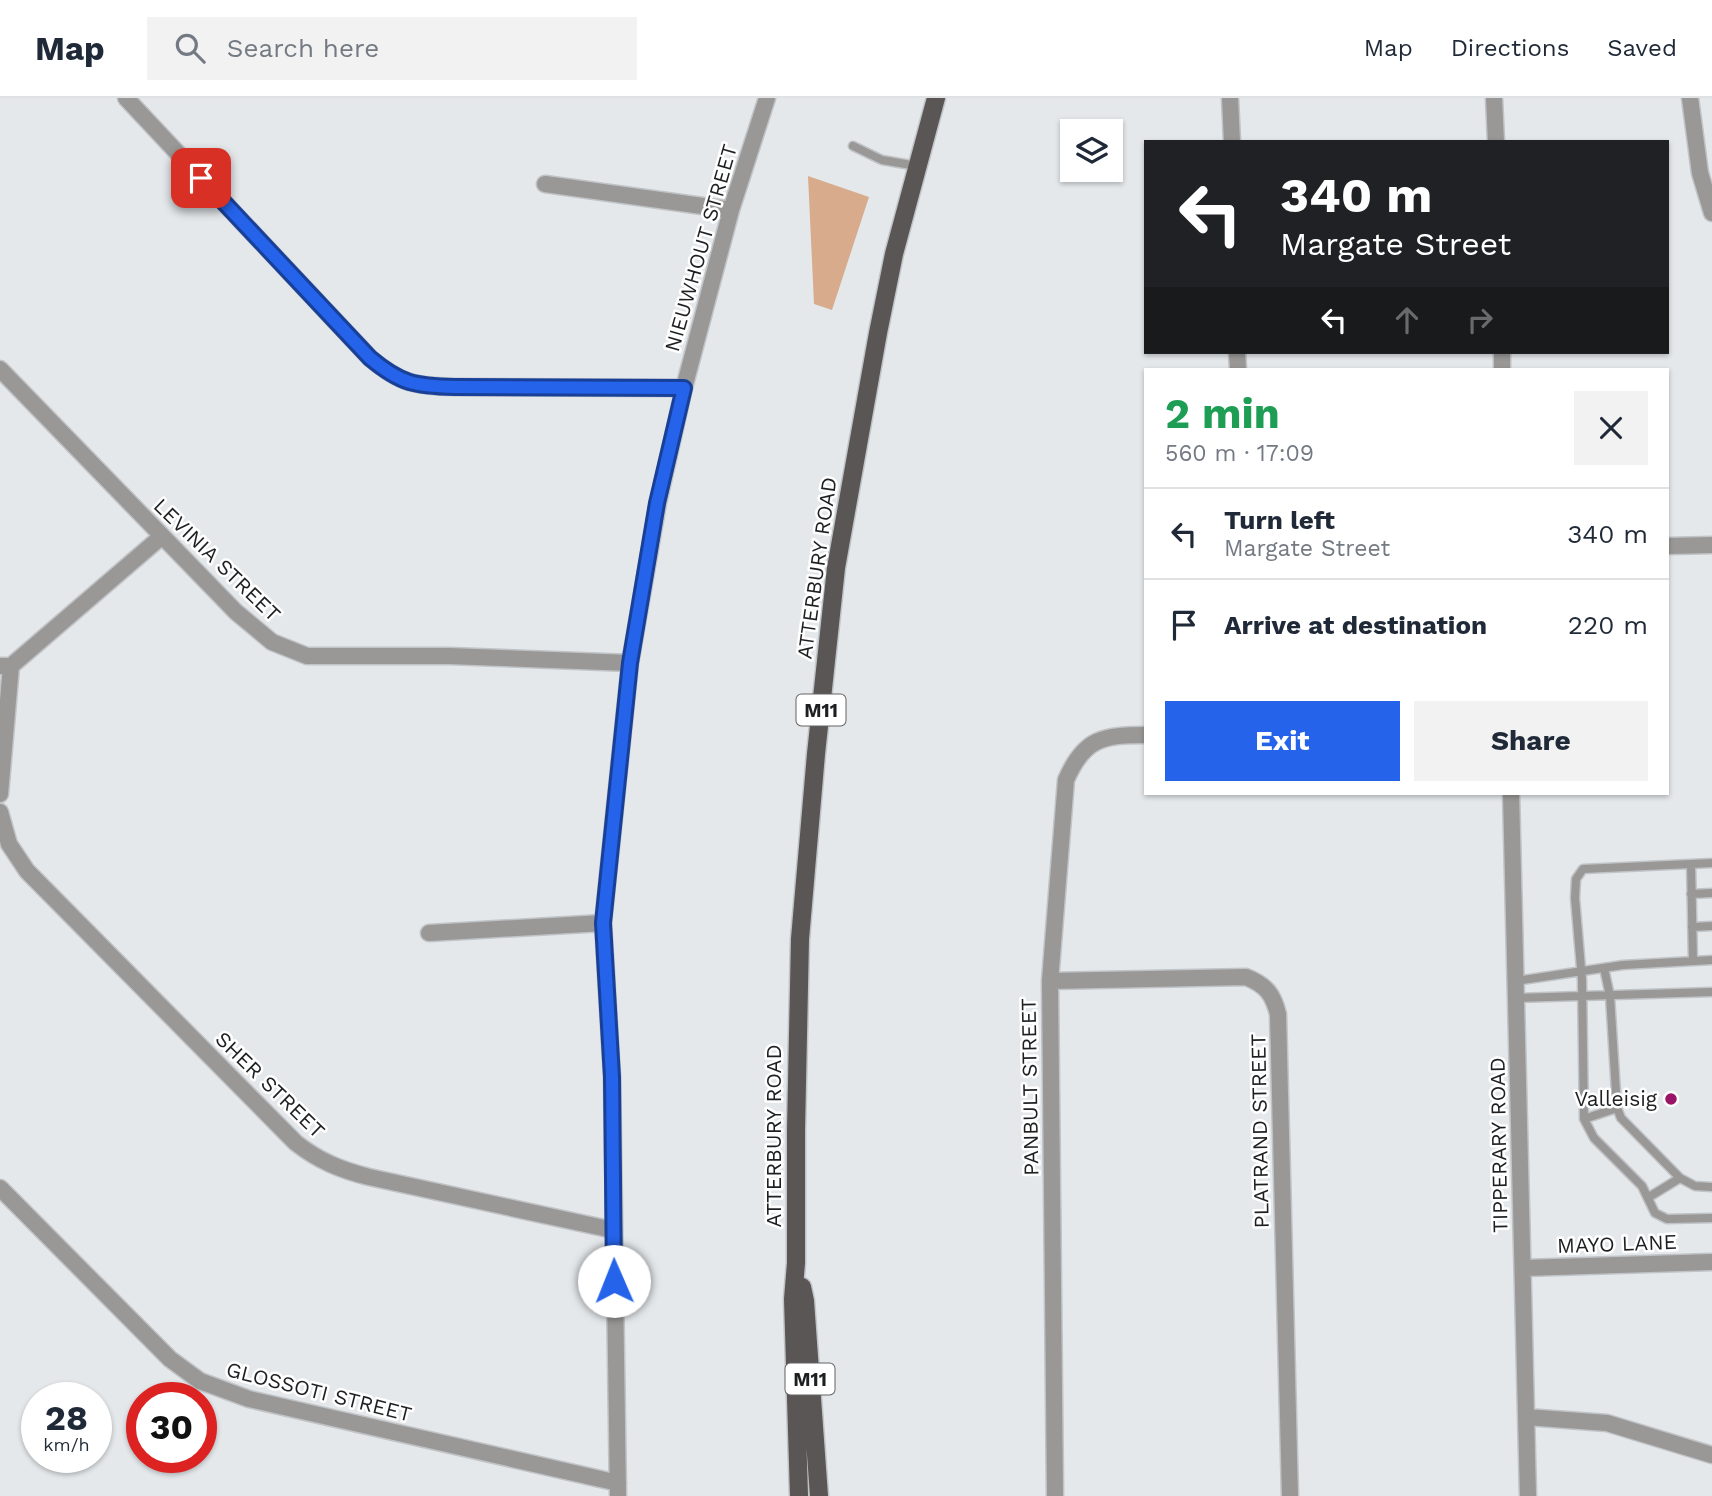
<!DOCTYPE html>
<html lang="en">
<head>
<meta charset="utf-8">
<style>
  body { margin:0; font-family:"Work Sans",sans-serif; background:#f2f2f3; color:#1f2937; height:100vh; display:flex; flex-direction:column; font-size:26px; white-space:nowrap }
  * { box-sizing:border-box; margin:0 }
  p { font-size:23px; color:#747a83 }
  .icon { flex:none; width:38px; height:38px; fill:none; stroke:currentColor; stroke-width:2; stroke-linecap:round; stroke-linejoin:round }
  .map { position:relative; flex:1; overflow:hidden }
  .panel { position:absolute; left:1144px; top:270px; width:525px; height:427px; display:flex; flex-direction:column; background:#fff; border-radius:0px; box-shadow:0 2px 5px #0004 }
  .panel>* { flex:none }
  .banner { position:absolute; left:1144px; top:42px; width:525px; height:214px; border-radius:0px; box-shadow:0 2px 5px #0004; background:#202124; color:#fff; overflow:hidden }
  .controls { position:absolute; left:1060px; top:21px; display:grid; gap:14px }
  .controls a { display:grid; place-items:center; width:63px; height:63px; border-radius:0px; background:#fff; box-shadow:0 2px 5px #0004; font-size:35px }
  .speed { position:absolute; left:21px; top:1284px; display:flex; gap:14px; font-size:35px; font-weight:700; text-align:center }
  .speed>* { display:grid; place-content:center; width:91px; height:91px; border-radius:50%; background:#fff; box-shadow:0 2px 5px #0004; line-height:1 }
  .speed small { font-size:18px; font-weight:400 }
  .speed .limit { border:10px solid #d22; background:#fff; color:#111 }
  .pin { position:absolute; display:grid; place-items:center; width:60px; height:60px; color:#fff; margin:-30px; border-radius:14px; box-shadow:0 4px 10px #0006 }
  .me { position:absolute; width:77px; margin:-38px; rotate:359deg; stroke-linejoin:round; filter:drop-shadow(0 0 5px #0008) }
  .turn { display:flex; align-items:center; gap:24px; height:147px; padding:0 21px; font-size:32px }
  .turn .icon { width:91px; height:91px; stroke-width:2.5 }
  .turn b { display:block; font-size:49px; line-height:60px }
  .lanes { display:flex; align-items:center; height:66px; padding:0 21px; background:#0003; justify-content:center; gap:35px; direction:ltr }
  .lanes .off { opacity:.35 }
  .round { display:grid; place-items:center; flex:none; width:74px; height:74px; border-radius:0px; background:#f2f2f3 }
  .summary { display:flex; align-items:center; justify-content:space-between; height:119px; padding:0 21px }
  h1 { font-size:42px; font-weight:700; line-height:52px; color:#1e9e55 }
  .cta { display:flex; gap:14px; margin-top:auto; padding:14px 21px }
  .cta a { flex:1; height:80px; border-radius:0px; background:#2563eb; color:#fff; font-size:28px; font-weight:700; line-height:80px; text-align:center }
  .cta a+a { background:#f2f2f3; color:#1f2937 }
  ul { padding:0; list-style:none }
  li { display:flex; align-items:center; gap:21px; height:91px; padding:0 21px; border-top:2px solid #e0e1e3 }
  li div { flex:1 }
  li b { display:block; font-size:26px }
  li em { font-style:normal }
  header { display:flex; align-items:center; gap:42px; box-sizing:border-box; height:98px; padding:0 35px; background:#fff; border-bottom:2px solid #e0e1e3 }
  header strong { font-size:33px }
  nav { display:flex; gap:38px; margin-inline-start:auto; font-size:24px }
  .search { width:490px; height:63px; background:#f2f2f3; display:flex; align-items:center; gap:18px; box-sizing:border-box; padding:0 24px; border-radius:0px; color:#747a83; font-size:26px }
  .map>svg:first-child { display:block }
  .building { fill:#d7ab8c }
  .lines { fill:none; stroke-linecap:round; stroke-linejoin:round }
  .service-casing { stroke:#c0c4c7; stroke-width:11 }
  .minor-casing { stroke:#c0c4c7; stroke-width:19 }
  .primary-casing { stroke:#c0c4c7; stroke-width:21 }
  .service { stroke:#9a9797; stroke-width:8 }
  .minor { stroke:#9a9797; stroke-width:16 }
  .primary { stroke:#5a5656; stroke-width:18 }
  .route-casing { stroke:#184099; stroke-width:18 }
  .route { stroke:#2563eb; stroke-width:12 }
  .poi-dot { fill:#9a1467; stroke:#fff; stroke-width:2.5 }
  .labels { text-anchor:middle; stroke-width:5; stroke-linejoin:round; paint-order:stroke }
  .shield { fill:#fff; stroke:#626264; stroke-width:2 }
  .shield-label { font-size:19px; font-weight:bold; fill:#1e1f21 }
  .street-label { font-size:21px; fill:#1e1f21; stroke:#fff }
  .poi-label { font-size:21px; fill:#1e1f21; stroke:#fff; text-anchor:end }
</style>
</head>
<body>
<header>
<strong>Map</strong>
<div class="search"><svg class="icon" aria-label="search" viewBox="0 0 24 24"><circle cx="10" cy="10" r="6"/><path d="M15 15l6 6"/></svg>Search here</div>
<nav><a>Map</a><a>Directions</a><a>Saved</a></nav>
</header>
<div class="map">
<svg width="1712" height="1398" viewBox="0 0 1712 1398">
  <rect width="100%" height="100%" fill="#e4e8eb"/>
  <path class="building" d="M 808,78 L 869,99 L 832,212 L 814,206 Z"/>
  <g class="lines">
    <defs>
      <path id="service" d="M 853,48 L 882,62 L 917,68
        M 1712,765 L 1583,771 L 1576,781 L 1575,800 L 1582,882 L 1584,1021 L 1594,1040 L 1642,1088 L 1655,1115 L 1667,1121 L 1712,1120
        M 1691,766 L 1693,863
        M 1691,796 L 1712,795
        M 1692,829 L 1712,828
        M 1604,870 L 1610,898 L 1617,1010 L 1621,1020 L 1680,1080 L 1695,1088 L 1712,1089
        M 1516,883 L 1623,867 L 1712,862
        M 1516,900 L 1712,894
        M 1584,1021 L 1617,1010
        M 1649,1099 L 1680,1080"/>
      <path id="minor" d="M 126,0 L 370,260 C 401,286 415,288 455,289 L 684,290
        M 1230,0 L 1232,44
        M 1494,0 L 1496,44
        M 1690,0 L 1700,75 L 1712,115
        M 545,86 L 731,112
        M 1237,254 L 1238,271
        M 1502,254 L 1502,271
        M 0,271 L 236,514 L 272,544 L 307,558 L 449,558 L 630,565
        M 1668,448 L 1712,447
        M 0,568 L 11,568 L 161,439
        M 1511,695 L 1528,1398
        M 0,696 L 11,568
        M 0,714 L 9,746 L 27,773 L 296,1045 C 319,1063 341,1072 369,1079 L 613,1132
        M 429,835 L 603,825
        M 1050,883 L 1246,879 C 1266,887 1273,896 1278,916 L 1290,1398
        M 0,1090 L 170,1261 L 200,1283 L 249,1301 L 618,1385
        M 1523,1170 L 1712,1164
        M 1526,1319 L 1607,1325 L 1712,1357
        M 618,1398 L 612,979 L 603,825 L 630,565 L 658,405 L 684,290 L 731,112 L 767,0
        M 1055,1398 L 1050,883 L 1066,682 C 1084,640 1103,637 1146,637"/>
      <path id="primary" d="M 802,1189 L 805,1203 L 819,1398
        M 799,1398 L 793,1201 L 796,1165 L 796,1032 L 800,841 L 816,656 L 836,470 L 878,235 L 894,156 L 936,0"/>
    </defs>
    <use href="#service" class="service-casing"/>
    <use href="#minor" class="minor-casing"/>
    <use href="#primary" class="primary-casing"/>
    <use href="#service" class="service"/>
    <use href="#minor" class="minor"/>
    <use href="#primary" class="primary"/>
  </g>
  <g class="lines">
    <defs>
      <path id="route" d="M 201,80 L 370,260 C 401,286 415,288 455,289 L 684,290 L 657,405 L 630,565 L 603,825 L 612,979 L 614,1183"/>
    </defs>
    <use href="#route" class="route-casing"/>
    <use href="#route" class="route"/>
  </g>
  <circle class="poi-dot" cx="1671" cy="1001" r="7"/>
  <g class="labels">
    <g class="shield">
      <rect x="796.5" y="596.5" width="49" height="31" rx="5"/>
      <rect x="785.5" y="1265.5" width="49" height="31" rx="5"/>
    </g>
    <g class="shield-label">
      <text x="821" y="619">M11</text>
      <text x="810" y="1288">M11</text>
    </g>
    <g class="street-label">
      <text transform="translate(701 150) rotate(-74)" y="7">NIEUWHOUT STREET</text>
      <text transform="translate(217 462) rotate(44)" y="7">LEVINIA STREET</text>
      <text transform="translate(817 470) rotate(-82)" y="7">ATTERBURY ROAD</text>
      <text transform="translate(270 987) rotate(44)" y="7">SHER STREET</text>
      <text transform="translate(1030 989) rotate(-91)" y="7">PANBULT STREET</text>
      <text transform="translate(1260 1033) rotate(-91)" y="7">PLATRAND STREET</text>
      <text transform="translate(774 1038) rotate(-90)" y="7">ATTERBURY ROAD</text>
      <text transform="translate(1499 1047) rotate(-91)" y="7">TIPPERARY ROAD</text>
      <text transform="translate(1617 1146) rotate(-2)" y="7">MAYO LANE</text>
      <text transform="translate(319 1294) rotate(14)" y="7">GLOSSOTI STREET</text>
    </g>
    <g class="poi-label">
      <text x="1657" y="1008">Valleisig</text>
    </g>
  </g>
</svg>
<div class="controls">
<a><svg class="icon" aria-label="layers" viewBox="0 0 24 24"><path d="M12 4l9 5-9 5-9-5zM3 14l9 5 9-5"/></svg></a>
</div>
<div class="speed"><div>28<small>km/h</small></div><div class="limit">30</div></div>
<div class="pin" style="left:201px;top:80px;background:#d93025"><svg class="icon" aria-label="arrive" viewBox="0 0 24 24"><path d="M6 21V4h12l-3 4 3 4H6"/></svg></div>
<svg class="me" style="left:614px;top:1183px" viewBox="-20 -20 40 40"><circle r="19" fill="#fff"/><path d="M0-13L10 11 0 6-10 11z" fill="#2563eb"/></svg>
<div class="banner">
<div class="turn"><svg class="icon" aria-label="left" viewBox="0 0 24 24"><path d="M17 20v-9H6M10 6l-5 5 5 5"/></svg><div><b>340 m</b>Margate Street</div></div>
<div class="lanes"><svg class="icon" aria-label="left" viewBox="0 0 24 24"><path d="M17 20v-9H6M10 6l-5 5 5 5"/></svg><svg class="icon off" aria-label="ahead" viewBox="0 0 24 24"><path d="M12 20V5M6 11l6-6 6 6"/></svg><svg class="icon off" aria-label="right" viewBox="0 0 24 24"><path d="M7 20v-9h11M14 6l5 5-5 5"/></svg></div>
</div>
<section class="panel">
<div class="summary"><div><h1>2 min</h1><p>560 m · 17:09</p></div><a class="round"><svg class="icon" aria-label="close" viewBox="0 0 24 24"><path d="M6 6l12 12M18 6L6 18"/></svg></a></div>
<ul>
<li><svg class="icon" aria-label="left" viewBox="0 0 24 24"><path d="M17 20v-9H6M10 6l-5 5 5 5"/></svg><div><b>Turn left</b><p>Margate Street</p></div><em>340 m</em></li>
<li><svg class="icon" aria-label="arrive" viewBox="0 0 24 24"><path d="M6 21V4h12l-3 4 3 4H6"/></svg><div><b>Arrive at destination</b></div><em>220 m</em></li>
</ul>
<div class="cta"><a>Exit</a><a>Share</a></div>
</section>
</div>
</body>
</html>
